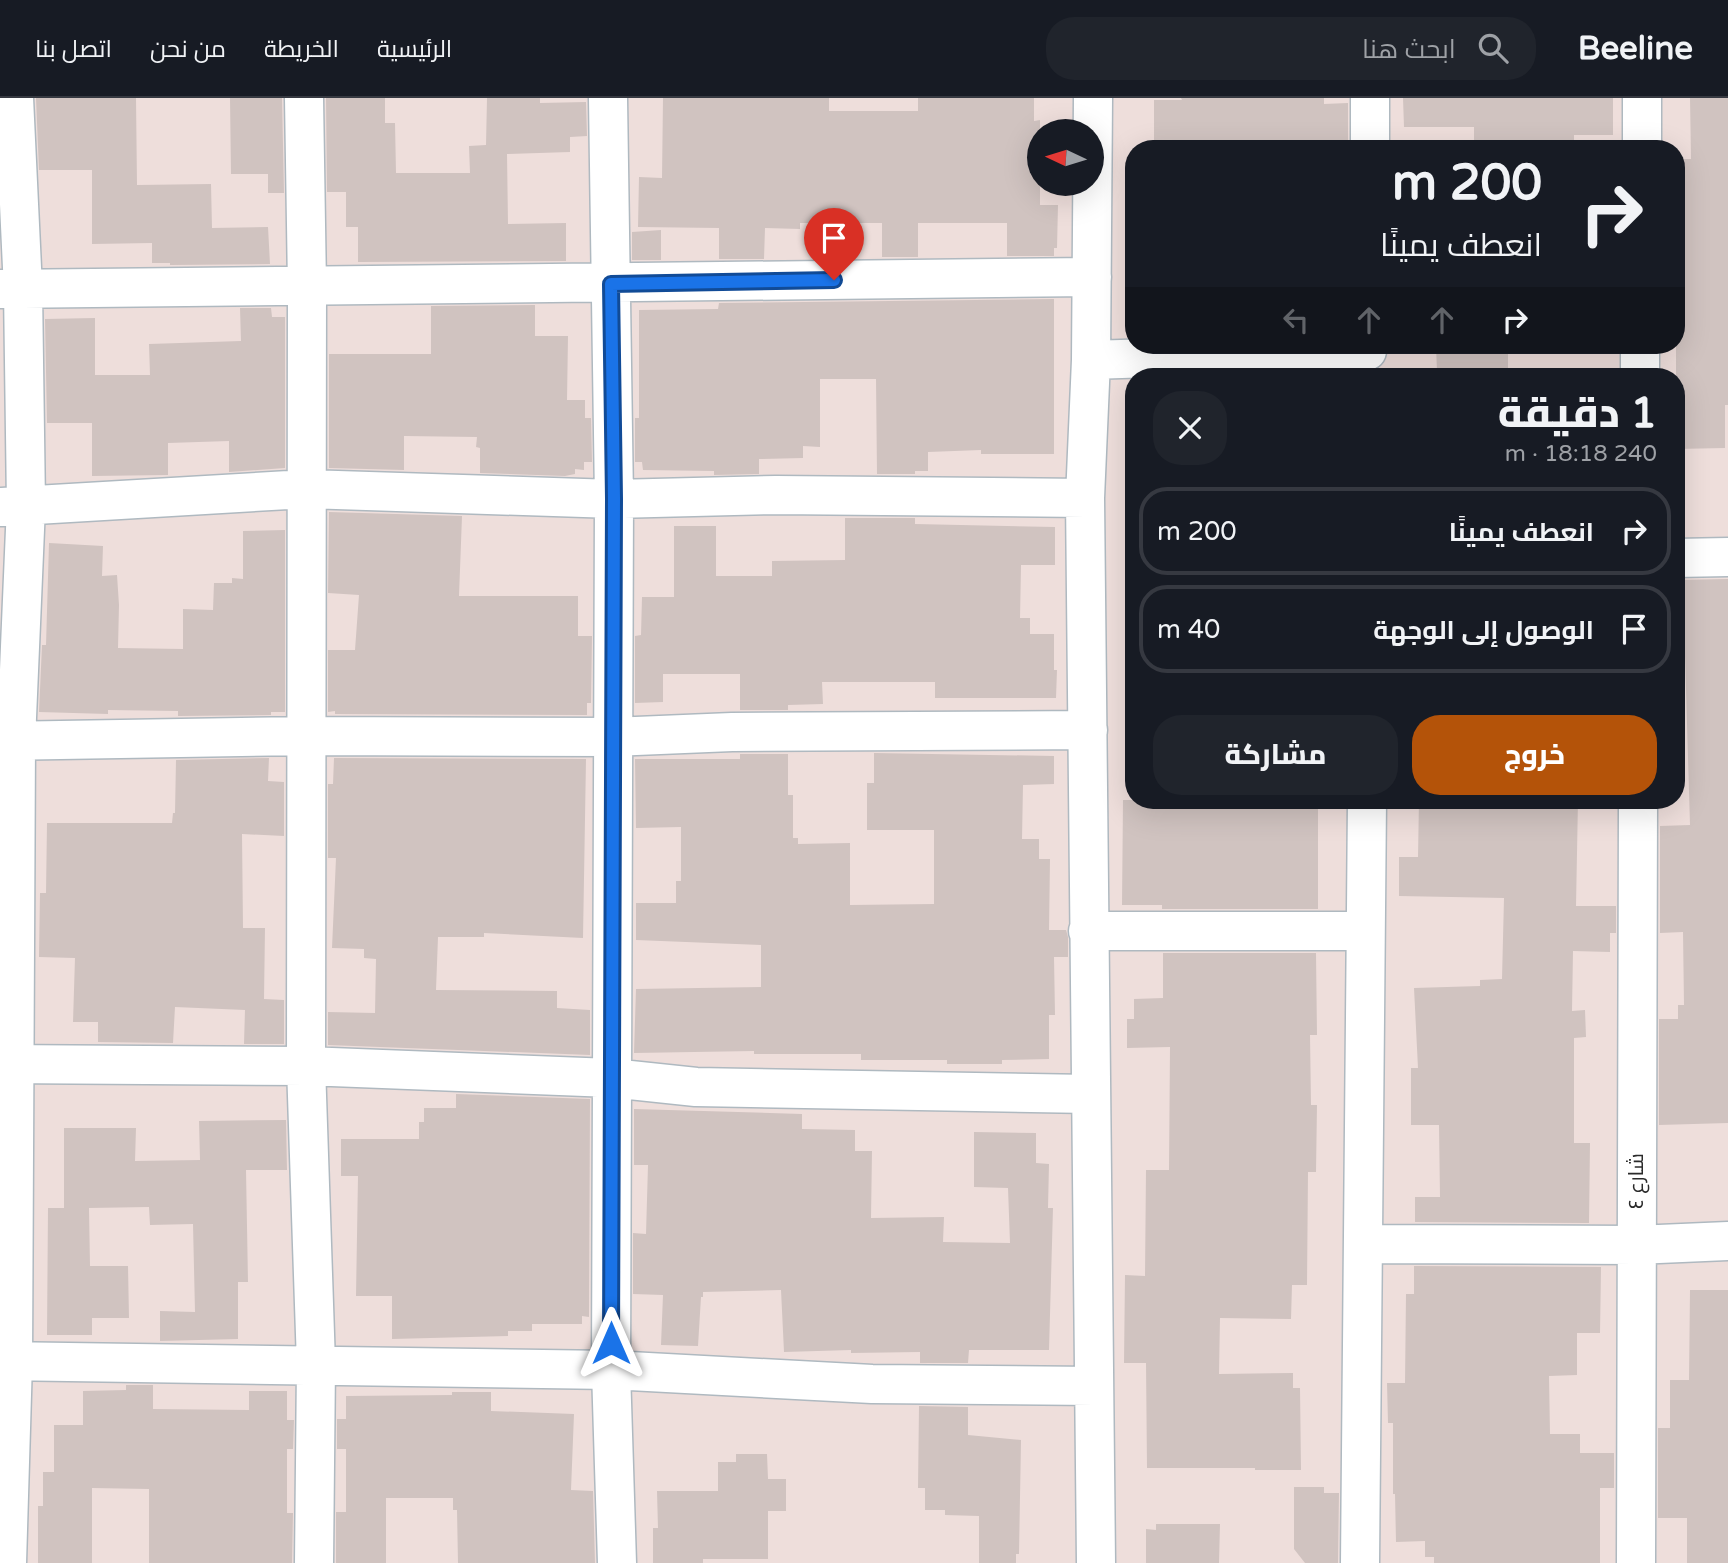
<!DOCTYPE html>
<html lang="ar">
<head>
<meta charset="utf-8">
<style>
  body { margin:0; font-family:"Varela Round",Cairo,sans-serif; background:#20242c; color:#f1f3f6; direction:rtl; height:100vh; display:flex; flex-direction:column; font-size:26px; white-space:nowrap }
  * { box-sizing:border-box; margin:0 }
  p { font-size:23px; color:#9ea1a6 }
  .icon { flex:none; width:38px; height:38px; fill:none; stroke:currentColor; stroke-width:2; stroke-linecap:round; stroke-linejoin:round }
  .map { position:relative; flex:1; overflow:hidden; direction:ltr }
  .sheet { position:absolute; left:1125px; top:270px; width:560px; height:441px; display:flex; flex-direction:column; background:#171b24; border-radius:28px; box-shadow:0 7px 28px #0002; direction:rtl }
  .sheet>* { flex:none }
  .guide { position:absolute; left:1125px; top:42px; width:560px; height:214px; border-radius:28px; box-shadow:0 7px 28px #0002; direction:rtl; background:#171b24; color:#f1f3f6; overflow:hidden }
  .needle { width:46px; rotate:274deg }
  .tools { position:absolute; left:1027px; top:21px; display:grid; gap:14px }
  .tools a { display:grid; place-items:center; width:77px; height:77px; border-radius:50%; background:#171b24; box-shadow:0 7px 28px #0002; font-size:35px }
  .pin { position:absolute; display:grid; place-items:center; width:60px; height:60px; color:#fff; margin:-72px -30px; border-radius:50% 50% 50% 0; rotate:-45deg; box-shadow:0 0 7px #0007 }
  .pin .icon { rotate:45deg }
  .me { position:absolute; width:77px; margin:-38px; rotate:0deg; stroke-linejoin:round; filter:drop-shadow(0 0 5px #0008) }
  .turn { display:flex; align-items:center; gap:24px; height:147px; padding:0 28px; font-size:32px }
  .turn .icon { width:91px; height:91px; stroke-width:2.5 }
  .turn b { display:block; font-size:49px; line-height:60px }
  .lanes { display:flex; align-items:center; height:66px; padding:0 28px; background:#0003; justify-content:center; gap:35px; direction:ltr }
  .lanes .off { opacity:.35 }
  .round { display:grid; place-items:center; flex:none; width:74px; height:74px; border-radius:28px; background:#20242c }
  .headline { display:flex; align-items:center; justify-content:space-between; height:119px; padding:0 28px }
  h1 { font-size:42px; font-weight:800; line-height:52px }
  .cta { display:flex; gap:14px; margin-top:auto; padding:14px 28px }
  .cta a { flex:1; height:80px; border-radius:28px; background:#b45309; color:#fff; font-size:28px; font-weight:800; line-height:80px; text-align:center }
  .cta a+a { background:#20242c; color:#f1f3f6 }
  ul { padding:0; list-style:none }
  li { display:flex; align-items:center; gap:21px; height:88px; margin:0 14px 10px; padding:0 14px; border:4px solid #363941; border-radius:28px }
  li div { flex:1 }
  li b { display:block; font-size:26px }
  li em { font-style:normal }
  header { display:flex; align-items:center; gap:42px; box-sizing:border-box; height:98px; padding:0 35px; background:#171b24; border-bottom:2px solid #363941 }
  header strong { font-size:33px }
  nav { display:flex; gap:38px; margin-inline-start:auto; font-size:24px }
  .search { width:490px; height:63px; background:#20242c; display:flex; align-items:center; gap:18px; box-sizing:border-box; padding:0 24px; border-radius:28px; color:#9ea1a6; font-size:26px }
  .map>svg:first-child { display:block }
  .building { fill:#d0c3c0 }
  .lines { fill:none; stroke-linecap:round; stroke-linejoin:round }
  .street-casing { stroke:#afb9c0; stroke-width:41 }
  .street { stroke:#fff; stroke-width:38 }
  .route-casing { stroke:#114b97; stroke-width:18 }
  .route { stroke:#1a73e8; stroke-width:12 }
  .labels { text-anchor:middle; stroke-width:5; stroke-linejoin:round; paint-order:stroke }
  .street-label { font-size:21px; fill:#2b2b2b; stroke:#fff }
</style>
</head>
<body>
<header>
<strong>Beeline</strong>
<div class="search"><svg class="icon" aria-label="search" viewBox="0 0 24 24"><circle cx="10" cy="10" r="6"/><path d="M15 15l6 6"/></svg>ابحث هنا</div>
<nav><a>الرئيسية</a><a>الخريطة</a><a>من نحن</a><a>اتصل بنا</a></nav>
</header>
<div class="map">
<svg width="1728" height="1465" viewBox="0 0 1728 1465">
  <rect width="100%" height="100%" fill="#eededb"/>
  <path class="building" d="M 36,0 L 136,0 L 137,87 L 211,86 L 212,130 L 268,129 L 270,166 L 170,167 L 170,165 L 152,165 L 152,145 L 92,146 L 92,72 L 39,72 Z
    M 230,0 L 282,0 L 284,95 L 268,95 L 268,76 L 231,76 Z
    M 326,0 L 385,0 L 385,25 L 395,25 L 396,75 L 470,75 L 469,48 L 486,47 L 487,0 L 540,0 L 540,5 L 586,4 L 587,38 L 570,39 L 570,54 L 507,56 L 508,126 L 566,125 L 566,163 L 358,164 L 358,129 L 346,129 L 346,94 L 327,94 Z
    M 663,0 L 829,0 L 829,13 L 918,13 L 918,0 L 1034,0 L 1034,23 L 1040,22 L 1040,107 L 1058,107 L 1057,150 L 1054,150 L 1054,158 L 1007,158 L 1007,125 L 918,125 L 918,159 L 882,159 L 882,125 L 800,125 L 800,131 L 765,130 L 764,161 L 719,161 L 719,130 L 638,129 L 639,79 L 662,80 Z
    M 1181,0 L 1324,0 L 1324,6 L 1348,5 L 1348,51 L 1154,51 L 1154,2 L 1182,2 Z
    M 1403,0 L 1613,0 L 1613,37 L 1574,37 L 1574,49 L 1474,47 L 1474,29 L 1404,29 Z
    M 1690,0 L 1728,0 L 1728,307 L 1725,307 L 1725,350 L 1676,351 L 1676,61 L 1691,61 Z
    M 661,132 L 661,162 L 632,162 L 632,134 Z
    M 1054,201 L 1054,356 L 981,356 L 981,352 L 928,354 L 928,373 L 915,373 L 915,376 L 877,376 L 876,281 L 820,281 L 820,349 L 803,348 L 803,360 L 759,361 L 759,376 L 714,377 L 714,373 L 643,372 L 642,364 L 635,364 L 635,320 L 639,320 L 639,212 L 718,211 L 719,205 Z
    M 535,207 L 535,238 L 568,238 L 567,302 L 585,302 L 585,320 L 591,320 L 592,364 L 584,364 L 584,372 L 575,371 L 575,376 L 565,378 L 480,375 L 480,350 L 476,349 L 477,339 L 404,338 L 404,372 L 329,370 L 329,256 L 431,256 L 431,208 Z
    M 240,210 L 271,210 L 272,219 L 285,219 L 285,370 L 229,374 L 229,343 L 168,345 L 168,377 L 92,378 L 92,325 L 47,325 L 45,221 L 95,220 L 95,277 L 150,277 L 149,246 L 241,243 Z
    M 1436,247 L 1508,247 L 1508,273 L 1437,274 Z
    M 329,414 L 462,418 L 459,498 L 578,498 L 578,538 L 592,538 L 591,605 L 587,605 L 587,617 L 335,616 L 335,613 L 328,614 L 328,552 L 355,552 L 359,497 L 328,495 Z
    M 845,420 L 915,420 L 915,426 L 1055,429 L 1055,467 L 1021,467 L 1020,520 L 1030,520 L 1030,536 L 1054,536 L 1054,572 L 1057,572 L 1056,600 L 935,600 L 935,584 L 822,584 L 823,606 L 788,607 L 788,612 L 740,612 L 740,576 L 663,576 L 663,604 L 635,605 L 635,538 L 641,537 L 642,499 L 674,499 L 674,428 L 716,428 L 716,478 L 772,478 L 772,463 L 845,462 Z
    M 285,432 L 285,614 L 271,614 L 271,617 L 178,618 L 178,613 L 108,612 L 108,616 L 39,614 L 42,547 L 46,547 L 49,445 L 103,448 L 102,478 L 117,477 L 119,507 L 118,550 L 183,551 L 183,511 L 213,512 L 214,485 L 232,485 L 232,480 L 243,481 L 243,433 Z
    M 1728,481 L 1728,1025 L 1659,1027 L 1659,921 L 1678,921 L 1678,907 L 1684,907 L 1683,834 L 1660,835 L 1660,728 L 1690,727 L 1684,524 L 1676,524 L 1676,482 Z
    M 874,655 L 1054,658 L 1054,686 L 1023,687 L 1022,741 L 1039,741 L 1039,761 L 1050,761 L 1049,832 L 1066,832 L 1068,839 L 1068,859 L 1054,859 L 1055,917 L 1049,917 L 1049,961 L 1002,962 L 1002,966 L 947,966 L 947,962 L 861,962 L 861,956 L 754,956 L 754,953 L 634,955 L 636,891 L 761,889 L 761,847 L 636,842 L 636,805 L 676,805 L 676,783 L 681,783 L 681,729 L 636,730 L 635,661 L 740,661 L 740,656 L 788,656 L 788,697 L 793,697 L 793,740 L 798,740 L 798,746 L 850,745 L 850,807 L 934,806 L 934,732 L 867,732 L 867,685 L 874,685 Z
    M 269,660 L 268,683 L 284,684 L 284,738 L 242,736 L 243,830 L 265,830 L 264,901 L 284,902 L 284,946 L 244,946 L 245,912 L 175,909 L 173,945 L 98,944 L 98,924 L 73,924 L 75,860 L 39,859 L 40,795 L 46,795 L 47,725 L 172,725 L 173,715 L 175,715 L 176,662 Z
    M 334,660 L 586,661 L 583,840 L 484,835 L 484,839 L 438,839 L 436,892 L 557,893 L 557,910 L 590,912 L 590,957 L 328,947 L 328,914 L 375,915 L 376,861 L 364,860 L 364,851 L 332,850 L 336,760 L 328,760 L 328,686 L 333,686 Z
    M 1123,702 L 1235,702 L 1235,705 L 1318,705 L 1318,811 L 1162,811 L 1162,807 L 1122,807 Z
    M 1419,702 L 1578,702 L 1576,808 L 1616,808 L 1616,835 L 1610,835 L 1610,854 L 1573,853 L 1572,913 L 1585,912 L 1586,939 L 1574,940 L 1574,1045 L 1590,1045 L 1589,1125 L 1415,1124 L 1415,1099 L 1440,1099 L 1439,1027 L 1411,1027 L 1411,970 L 1418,970 L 1414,890 L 1480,888 L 1480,882 L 1502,881 L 1504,800 L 1399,798 L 1399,759 L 1418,759 Z
    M 1163,855 L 1316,855 L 1317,937 L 1310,937 L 1311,1007 L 1317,1007 L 1316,1074 L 1308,1074 L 1307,1187 L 1292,1187 L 1291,1221 L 1220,1220 L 1219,1276 L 1293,1275 L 1293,1290 L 1300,1290 L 1301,1372 L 1255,1372 L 1255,1370 L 1147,1370 L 1146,1265 L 1124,1265 L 1125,1177 L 1145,1178 L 1146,1072 L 1169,1072 L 1170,949 L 1127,950 L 1127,921 L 1134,921 L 1134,901 L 1163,900 Z
    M 456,996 L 590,1001 L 589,1219 L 582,1218 L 582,1226 L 532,1226 L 532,1233 L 508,1233 L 508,1238 L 392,1241 L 392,1198 L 356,1198 L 358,1078 L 341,1078 L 341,1041 L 419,1041 L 419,1024 L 424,1024 L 424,1010 L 456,1010 Z
    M 634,1011 L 802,1016 L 802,1031 L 855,1032 L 855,1053 L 872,1053 L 871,1120 L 944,1119 L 943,1144 L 1010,1145 L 1008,1090 L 974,1089 L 974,1034 L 1036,1035 L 1036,1065 L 1049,1066 L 1048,1110 L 1053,1110 L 1049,1252 L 969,1252 L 968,1265 L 920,1265 L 920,1254 L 851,1255 L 851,1252 L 784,1254 L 781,1192 L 703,1194 L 703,1199 L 701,1199 L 698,1248 L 661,1247 L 663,1197 L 633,1196 L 633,1135 L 646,1136 L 648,1067 L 634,1067 Z
    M 286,1022 L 287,1072 L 246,1072 L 248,1184 L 238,1184 L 238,1241 L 160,1243 L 160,1213 L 195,1214 L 193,1126 L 150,1127 L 149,1109 L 89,1110 L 90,1168 L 128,1168 L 129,1220 L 92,1220 L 92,1237 L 47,1237 L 48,1110 L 64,1110 L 64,1030 L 136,1030 L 135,1063 L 200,1062 L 199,1023 Z
    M 1414,1168 L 1601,1169 L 1600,1235 L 1577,1235 L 1577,1277 L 1549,1278 L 1550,1336 L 1580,1336 L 1580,1355 L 1614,1355 L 1614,1390 L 1600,1390 L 1600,1465 L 1434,1465 L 1434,1459 L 1425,1459 L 1425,1443 L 1396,1444 L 1395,1396 L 1393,1396 L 1393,1325 L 1388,1325 L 1387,1285 L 1405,1285 L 1406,1196 L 1414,1196 Z
    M 1690,1192 L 1728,1192 L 1728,1465 L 1687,1465 L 1687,1420 L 1658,1420 L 1658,1330 L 1670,1330 L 1670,1282 L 1689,1282 Z
    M 126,1287 L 153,1287 L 153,1311 L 249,1312 L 249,1293 L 287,1293 L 287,1322 L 294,1322 L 293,1351 L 287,1351 L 287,1415 L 293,1415 L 292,1465 L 149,1465 L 149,1391 L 92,1390 L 92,1465 L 38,1465 L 38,1408 L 43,1408 L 43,1374 L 54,1374 L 54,1327 L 83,1327 L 83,1293 L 126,1292 Z
    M 452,1294 L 491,1294 L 491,1313 L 574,1316 L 571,1392 L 593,1393 L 595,1465 L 458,1465 L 457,1412 L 453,1412 L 453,1400 L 386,1400 L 386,1465 L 336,1465 L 336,1414 L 346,1414 L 346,1351 L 337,1351 L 337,1321 L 346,1321 L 346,1298 L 452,1297 Z
    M 919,1308 L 968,1309 L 968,1337 L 1021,1342 L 1019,1456 L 1016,1456 L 1016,1465 L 979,1465 L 979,1418 L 945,1417 L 945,1412 L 925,1412 L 925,1390 L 918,1390 Z
    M 736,1356 L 767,1356 L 768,1381 L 786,1381 L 786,1413 L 768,1413 L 768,1461 L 703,1461 L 703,1465 L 653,1465 L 653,1430 L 658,1430 L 657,1393 L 718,1393 L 718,1364 L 736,1364 Z
    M 1294,1389 L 1324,1389 L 1324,1395 L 1339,1395 L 1338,1465 L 1305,1465 L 1294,1451 Z
    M 1156,1426 L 1220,1426 L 1219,1465 L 1146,1465 L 1146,1431 L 1156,1432 Z"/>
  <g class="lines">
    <defs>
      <path id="street" d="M 304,0 L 307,189 L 306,968 L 316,1266 L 314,1465
        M 608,0 L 614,401 L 611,1272 L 617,1465
        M 1093,0 L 1091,262 L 1085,400 L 1096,1465
        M 1370,51 L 1370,0
        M 1642,51 L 1642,0
        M 0,191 L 1092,179
        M 1091,262 L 1367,253
        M 1640,278 L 1640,247
        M 2,409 L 306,391 L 614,401 L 776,397 L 1085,400
        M 1676,460 L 1728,459
        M 0,643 L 306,638 L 612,639 L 732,634 L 1088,632
        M 1088,833 L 1365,833
        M 0,966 L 306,968 L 611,980 L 696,989 L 1090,996
        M 1364,1146 L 1636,1147 L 1728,1143
        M 0,1263 L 611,1272 L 872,1286 L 1094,1288
        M 7,1465 L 13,1263 L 16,643 L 26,408 L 23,191 L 14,0
        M 1360,1465 L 1367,702
        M 1636,1465 L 1638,702"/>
    </defs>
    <use href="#street" class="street-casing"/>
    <use href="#street" class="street"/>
  </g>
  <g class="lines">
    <defs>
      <path id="route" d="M 611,1245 L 614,401 L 611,186 L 834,182"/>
    </defs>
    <use href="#route" class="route-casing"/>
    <use href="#route" class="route"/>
  </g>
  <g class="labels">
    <g class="street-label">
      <text transform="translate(1636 1083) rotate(-90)" y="7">شارع ٤</text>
    </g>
  </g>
</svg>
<div class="tools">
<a><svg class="needle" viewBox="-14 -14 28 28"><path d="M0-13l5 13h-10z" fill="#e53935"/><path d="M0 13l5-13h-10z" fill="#9ea1a6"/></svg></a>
</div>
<div class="pin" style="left:834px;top:182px;background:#d93025"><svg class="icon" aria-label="arrive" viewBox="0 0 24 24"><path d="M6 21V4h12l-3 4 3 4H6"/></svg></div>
<svg class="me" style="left:611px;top:1245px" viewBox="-20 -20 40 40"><path d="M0-17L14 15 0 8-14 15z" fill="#1a73e8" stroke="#fff" stroke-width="4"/></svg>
<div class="guide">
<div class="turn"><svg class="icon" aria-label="right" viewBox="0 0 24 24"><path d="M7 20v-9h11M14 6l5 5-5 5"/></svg><div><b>200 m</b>انعطف يمينًا</div></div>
<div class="lanes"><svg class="icon off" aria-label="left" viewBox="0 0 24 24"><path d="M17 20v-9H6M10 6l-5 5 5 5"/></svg><svg class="icon off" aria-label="ahead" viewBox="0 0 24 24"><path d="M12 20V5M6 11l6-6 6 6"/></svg><svg class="icon off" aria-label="ahead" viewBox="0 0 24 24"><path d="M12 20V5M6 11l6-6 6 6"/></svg><svg class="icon" aria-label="right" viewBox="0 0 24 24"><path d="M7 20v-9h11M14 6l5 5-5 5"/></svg></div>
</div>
<section class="sheet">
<div class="headline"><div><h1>1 دقيقة</h1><p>240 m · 18:18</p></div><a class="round"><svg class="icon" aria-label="close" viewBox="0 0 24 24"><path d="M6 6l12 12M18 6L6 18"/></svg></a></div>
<ul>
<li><svg class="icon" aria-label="right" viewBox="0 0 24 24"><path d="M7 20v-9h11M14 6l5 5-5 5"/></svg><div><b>انعطف يمينًا</b></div><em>200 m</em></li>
<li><svg class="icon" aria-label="arrive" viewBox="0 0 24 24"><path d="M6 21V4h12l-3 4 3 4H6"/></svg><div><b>الوصول إلى الوجهة</b></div><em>40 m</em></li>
</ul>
<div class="cta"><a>خروج</a><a>مشاركة</a></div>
</section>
</div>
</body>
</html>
